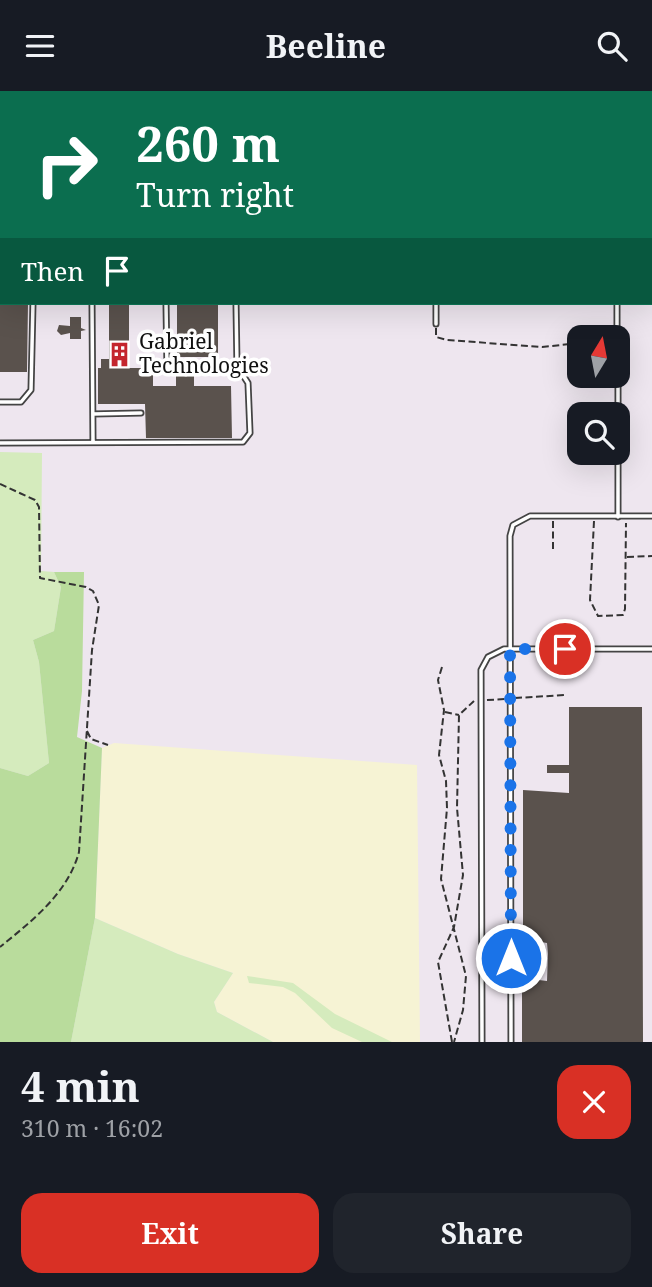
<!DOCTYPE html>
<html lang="en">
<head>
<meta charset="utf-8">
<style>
  body { margin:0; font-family:"Noto Serif",serif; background:#20242c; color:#f1f3f6; height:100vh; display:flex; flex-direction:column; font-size:26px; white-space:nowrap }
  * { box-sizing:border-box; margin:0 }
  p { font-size:23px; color:#9ea1a6 }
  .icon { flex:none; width:38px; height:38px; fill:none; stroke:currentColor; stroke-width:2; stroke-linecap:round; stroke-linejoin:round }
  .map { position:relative; height:951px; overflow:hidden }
  .panel { display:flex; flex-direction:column; background:#171b24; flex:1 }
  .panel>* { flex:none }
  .top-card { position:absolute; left:0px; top:0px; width:653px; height:214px; box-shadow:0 7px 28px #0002; background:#0b6e4f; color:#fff; overflow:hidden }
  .needle { width:46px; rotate:10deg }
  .controls { position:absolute; left:567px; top:234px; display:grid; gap:14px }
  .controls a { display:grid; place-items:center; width:63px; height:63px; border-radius:14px; background:#171b24; box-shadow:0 7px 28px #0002; font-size:35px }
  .pin { position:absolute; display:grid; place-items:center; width:60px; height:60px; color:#fff; margin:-30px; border:4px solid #fff; border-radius:50%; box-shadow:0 2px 7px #0007 }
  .me { position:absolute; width:77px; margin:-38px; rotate:0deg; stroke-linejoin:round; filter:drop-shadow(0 0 5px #0008) }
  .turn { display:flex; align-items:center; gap:24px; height:147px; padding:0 21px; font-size:32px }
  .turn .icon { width:91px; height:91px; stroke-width:2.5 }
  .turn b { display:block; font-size:49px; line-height:60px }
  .then { display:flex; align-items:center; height:66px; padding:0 21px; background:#0003; gap:14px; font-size:26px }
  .round { display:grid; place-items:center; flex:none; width:74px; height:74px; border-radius:21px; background:#20242c }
  .summary { display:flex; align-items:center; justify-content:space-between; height:119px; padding:0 21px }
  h1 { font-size:42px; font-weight:700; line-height:52px }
  .button { display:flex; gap:14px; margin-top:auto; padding:14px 21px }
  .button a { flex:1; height:80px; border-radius:21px; background:#d93025; color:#fff; font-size:28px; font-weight:700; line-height:80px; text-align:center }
  .button a+a { background:#20242c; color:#f1f3f6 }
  header { display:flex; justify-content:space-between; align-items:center; height:91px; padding:0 21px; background:#171b24; font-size:32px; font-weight:700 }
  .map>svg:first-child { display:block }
  .industrial { fill:#eee6ef; fill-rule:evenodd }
  .farmland { fill:#f6f3d4 }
  .green { fill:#d5ebbd }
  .forest { fill:#b9dc9c }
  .water { fill:#b9e0f7; stroke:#3f96cf; stroke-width:2 }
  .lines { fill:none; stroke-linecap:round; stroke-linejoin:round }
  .stream { stroke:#3f96cf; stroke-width:2.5 }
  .building { fill:#5a524d }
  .service-casing { stroke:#444; stroke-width:7 }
  .minor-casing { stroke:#444; stroke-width:10 }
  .path { stroke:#333; stroke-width:2; stroke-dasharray:7 3.5; stroke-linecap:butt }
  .service { stroke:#fff; stroke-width:3.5 }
  .minor { stroke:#fff; stroke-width:6 }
  .route { stroke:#1a73e8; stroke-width:12; stroke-dasharray:0 21.6 }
  .labels { text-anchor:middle; stroke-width:7; stroke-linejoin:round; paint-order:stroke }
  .poi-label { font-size:21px; fill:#111; stroke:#fff; text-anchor:start }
</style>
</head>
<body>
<header><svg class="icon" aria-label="menu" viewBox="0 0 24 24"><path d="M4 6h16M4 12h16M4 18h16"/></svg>Beeline<svg class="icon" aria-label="search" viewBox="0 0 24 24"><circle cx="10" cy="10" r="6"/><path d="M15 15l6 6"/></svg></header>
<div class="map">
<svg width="652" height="951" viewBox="0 0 652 951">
  <rect width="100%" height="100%" fill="#fffdf5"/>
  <path class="industrial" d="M 0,0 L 237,2 L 2,2 L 2,212 L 651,212 L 652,9 L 652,951 L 0,951 ZM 579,247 L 618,247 L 618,285 L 579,285 ZM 579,324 L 618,324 L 618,362 L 579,362 Z"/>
  <path class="farmland" d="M 114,652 L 417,674 L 420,951 L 273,951 L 217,921 L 214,911 L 233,882 L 178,863 L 95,827 L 102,657 Z"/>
  <path class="green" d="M 0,0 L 219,0 L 222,2 L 2,2 L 0,74 Z
    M 0,361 L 42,362 L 41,480 L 54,481 L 61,496 L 54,540 L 33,549 L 39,571 L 49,672 L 28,685 L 0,677 Z
    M 95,827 L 178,863 L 233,882 L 214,911 L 217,921 L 273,951 L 71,951 Z
    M 247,885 L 293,892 L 335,923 L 392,951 L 362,951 L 332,937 L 295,902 L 283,896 L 249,892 Z"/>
  <path class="forest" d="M 54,481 L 84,481 L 82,600 L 77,646 L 102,657 L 95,827 L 71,951 L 0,951 L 0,677 L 28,685 L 49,672 L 39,571 L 33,549 L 54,540 L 61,496 Z"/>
  <path class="water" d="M 231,0 L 652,0 L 652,8 L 651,2 Z"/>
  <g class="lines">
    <path class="stream" d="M 0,70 L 2,69"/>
  </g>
  <path class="building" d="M 0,212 L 28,212 L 27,281 L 0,281 Z
    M 109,212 L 129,212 L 129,277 L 153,277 L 153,295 L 176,295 L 176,285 L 194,285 L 194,295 L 231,295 L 232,347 L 146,347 L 145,313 L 98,313 L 98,277 L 101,277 L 101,268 L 109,268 Z
    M 177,212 L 218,212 L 218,266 L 177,266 Z
    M 70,226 L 81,226 L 81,237 L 86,239 L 81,240 L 81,248 L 70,248 L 70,242 L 61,244 L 57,240 L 59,234 L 70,235 Z
    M 569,616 L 642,616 L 643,951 L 522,951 L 522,887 L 547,890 L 548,863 L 547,852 L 523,848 L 523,699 L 569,702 L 569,682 L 547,682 L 547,674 L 569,674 Z"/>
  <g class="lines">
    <defs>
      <path id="service" d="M 0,80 L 2,79
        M 0,184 L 2,184
        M 92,212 L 93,351
        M 166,212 L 167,276 L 237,275 L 236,212
        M 436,212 L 436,233
        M 617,212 L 617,247
        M 618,285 L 618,426
        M 0,311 L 21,311 L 31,299 L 33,212
        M 93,323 L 141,322
        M 0,352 L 243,351 L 250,342 L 248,292 L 237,275
        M 482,951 L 481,579 L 488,566 L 504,558 L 652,558
        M 511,951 L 510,445 L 513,434 L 530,425 L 652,425"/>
      <path id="minor" d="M 651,15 L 652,15"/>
    </defs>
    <use href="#service" class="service-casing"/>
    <use href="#minor" class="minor-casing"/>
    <path class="path" d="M 223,0 L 226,2
      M 436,237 L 436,246 L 447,249 L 542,256 L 579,252
      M 0,393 L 35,409 L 39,416 L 40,487 L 86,496 L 93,500 L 99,514 L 92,559 L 79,761 C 68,802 32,830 0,856
      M 553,430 L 553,461
      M 594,430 L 590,509 L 598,525 L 623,524 L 625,518 L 626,432
      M 627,466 L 652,465
      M 442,576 L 438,589 L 444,619 L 439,664 L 446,690 L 447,717 L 441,788 L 466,885 L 463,919 L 454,951
      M 515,607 L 566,604
      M 487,609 L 506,608
      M 445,621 L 459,624
      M 87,640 L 91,648 L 108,654
      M 452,951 L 438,871 L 454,836 L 463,784 L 457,717 L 459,624 L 474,610"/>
    <use href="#service" class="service"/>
    <use href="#minor" class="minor"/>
  </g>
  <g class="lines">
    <path class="route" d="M 511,867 L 510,558 L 565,558"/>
  </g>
  <defs>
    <symbol id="building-bare" viewBox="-9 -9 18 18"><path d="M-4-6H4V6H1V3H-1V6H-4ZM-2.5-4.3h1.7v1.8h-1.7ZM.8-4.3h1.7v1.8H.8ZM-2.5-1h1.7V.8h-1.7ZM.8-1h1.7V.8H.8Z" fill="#c4262e" stroke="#fff" stroke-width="2.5" paint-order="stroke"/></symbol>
  </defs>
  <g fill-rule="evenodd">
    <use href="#building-bare" x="102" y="246" width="35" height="35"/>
  </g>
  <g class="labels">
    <g class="poi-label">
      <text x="139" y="258">Gabriel<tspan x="139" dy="24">Technologies</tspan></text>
    </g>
  </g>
</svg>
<div class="controls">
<a><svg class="needle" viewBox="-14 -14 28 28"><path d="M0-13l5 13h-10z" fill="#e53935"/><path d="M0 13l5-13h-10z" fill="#9ea1a6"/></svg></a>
<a><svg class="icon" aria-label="search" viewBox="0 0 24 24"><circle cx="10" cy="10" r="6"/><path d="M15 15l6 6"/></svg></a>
</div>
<div class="pin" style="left:565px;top:558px;background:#d93025"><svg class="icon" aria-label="arrive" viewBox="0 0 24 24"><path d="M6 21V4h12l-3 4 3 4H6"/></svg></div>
<svg class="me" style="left:511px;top:867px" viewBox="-20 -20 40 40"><circle r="17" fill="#1a73e8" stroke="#fff" stroke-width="3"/><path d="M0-11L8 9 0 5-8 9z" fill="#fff"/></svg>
<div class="top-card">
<div class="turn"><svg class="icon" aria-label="right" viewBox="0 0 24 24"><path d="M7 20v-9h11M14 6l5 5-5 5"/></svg><div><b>260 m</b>Turn right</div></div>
<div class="then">Then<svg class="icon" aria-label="arrive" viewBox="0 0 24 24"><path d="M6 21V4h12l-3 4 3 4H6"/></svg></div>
</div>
</div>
<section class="panel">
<div class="summary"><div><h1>4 min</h1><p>310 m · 16:02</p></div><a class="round" style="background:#d93025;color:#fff"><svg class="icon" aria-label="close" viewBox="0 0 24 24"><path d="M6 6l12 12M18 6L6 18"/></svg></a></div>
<div class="button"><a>Exit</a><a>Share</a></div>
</section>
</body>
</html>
